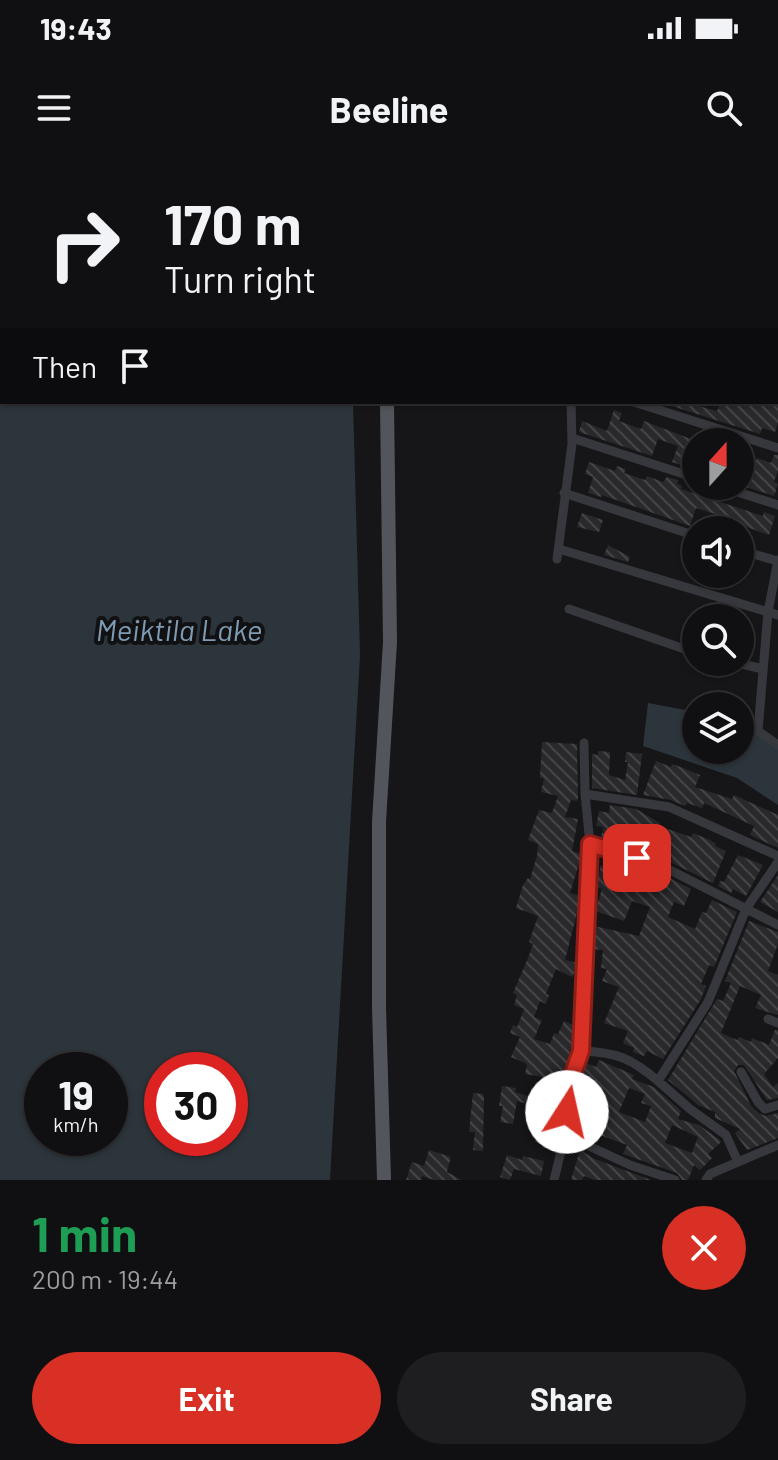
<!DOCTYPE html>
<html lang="en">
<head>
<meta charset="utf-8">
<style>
  body { margin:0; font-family:Barlow,sans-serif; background:#1e1e20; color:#f1f3f6; height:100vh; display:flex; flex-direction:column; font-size:30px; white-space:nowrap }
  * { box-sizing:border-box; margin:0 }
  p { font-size:26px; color:#9c9d9f }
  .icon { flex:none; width:44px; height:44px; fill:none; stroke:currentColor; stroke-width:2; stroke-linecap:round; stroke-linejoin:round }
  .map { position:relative; height:1020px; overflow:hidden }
  .drawer { display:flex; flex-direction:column; background:#101012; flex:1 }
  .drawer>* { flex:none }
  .top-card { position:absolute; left:0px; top:0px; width:778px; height:244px; box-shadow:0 2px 6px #0004,0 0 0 2px #303032; background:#101012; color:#f1f3f6; overflow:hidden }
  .needle { width:52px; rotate:21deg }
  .buttons { position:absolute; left:682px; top:268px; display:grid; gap:16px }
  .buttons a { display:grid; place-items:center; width:72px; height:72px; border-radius:50%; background:#101012; box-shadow:0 2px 6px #0004,0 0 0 2px #303032; font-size:40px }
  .speed { position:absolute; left:24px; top:892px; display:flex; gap:16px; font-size:40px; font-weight:700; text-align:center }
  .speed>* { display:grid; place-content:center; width:104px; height:104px; border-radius:50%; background:#101012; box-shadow:0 2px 6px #0004,0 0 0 2px #303032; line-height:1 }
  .speed small { font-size:20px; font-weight:400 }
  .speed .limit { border:12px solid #d22; background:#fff; color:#111 }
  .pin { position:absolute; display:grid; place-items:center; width:68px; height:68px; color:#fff; margin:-34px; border-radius:16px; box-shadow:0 4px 12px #0006 }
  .me { position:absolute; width:88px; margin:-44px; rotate:10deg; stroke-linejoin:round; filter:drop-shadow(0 0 6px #0008) }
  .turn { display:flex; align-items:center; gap:28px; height:168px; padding:0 32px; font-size:36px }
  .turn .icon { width:104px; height:104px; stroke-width:2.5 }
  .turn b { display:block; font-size:56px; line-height:68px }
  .then { display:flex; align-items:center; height:76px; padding:0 32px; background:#0003; gap:16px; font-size:30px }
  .round { display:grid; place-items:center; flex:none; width:84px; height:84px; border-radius:42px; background:#1e1e20 }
  .overview { display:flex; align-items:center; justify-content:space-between; height:136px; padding:0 32px }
  h1 { font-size:48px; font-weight:700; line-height:60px; color:#1e9e55 }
  .action { display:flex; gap:16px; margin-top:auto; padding:16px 32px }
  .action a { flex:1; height:92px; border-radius:48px; background:#d93025; color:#fff; font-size:32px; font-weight:700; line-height:92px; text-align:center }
  .action a+a { background:#1e1e20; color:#f1f3f6 }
  .status { display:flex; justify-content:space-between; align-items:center; height:56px; padding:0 40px; background:#101012; direction:ltr }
  .status svg { height:22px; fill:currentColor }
  header { display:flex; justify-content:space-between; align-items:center; height:104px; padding:0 32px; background:#101012; font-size:36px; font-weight:700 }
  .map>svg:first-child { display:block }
  .water { fill:#2c353c; fill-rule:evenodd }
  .building { fill:url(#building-back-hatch); fill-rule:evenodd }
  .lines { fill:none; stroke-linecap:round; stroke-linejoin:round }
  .minor { stroke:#37383d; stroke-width:9 }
  .primary { stroke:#53555c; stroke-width:14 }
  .route-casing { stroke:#8d1f18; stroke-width:20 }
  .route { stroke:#d93025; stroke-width:14 }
  .labels { text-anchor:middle; stroke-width:8; stroke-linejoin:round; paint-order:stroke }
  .water-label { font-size:30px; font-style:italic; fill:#7f9bb3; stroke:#111113 }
</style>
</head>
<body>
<div class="status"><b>19:43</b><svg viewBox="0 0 49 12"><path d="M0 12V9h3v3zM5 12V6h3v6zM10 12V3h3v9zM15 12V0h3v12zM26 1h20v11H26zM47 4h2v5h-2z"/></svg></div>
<header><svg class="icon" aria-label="menu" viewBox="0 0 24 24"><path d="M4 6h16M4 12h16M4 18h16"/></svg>Beeline<svg class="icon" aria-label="search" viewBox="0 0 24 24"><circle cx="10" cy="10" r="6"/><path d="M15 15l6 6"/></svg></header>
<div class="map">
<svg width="778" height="1020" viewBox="0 0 778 1020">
  <defs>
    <pattern id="building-back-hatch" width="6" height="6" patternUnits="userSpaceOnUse" patternTransform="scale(2)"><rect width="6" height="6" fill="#29292c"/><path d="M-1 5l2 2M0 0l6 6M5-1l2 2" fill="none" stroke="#454548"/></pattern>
  </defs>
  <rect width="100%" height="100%" fill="#161618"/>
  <path class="water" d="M 0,0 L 281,2 L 2,2 L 2,242 L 353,242 L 360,495 L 330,1020 L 0,1020 ZM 42,910 L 110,910 L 110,978 L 42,978 ZM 162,910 L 230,910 L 230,978 L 162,978 Z
    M 648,543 L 696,552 L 696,590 L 740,590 L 740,563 L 778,589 L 778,645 L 737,618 L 643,586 Z"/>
  <path class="building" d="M 659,242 L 684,242 L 717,251 L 720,242 L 778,242 L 778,262 L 775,272 L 762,268 L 760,274 Z
    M 614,250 L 622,253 L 619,261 L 641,269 L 644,261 L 696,281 L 696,310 L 672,302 L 678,286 L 658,279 L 652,296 L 579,272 L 582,261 L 607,271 Z
    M 774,295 L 778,295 L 778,311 L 774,322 L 778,324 L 774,336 L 740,325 L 740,297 L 755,302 L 757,298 L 771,303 Z
    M 589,302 L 615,311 L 617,306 L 626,309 L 624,313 L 645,320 L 647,316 L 663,322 L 667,317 L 678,320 L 677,324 L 682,326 L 681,329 L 763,356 L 764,352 L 775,356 L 769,375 L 741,365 L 739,370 L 711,370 L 715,354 L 696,348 L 690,366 L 602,335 L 601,337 L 588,333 L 593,317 L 585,314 Z
    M 582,353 L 603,360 L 599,372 L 577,367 Z
    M 608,385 L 630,397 L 628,402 L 604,395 Z
    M 542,582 L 577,584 L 578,638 L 577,641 L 571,640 L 565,657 L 578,659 L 572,691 L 582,694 L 570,733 L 580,736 L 580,741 L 565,800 L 577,803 L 577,808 L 572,817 L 556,809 L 546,834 L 549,835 L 546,844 L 540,841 L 534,857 L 542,860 L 534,879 L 550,884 L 554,873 L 558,874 L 564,861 L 575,866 L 574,888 L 571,888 L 561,925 L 543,917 L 525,914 L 527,904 L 511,897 L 520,877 L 510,873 L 513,865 L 517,867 L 524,849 L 514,845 L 517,835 L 513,833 L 528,798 L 533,784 L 529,782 L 538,756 L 516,748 L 523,725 L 528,718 L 530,719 L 537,696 L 538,684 L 528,680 L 539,650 L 552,653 L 558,636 L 541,632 L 544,618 L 540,618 Z
    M 598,591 L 610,592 L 609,615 L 625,620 L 628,602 L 625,602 L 626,592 L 642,594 L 637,635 L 592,628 L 592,594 L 598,595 Z
    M 656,601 L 671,607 L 672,604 L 678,606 L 700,615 L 695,627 L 732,639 L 734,635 L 778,655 L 778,688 L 750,675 L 754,666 L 704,643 L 702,648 L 687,643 L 685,646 L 671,640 L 643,635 Z
    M 610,645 L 636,649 L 660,663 L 659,666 L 691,677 L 693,673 L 710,680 L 716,684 L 715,686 L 726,691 L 713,723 L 670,702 L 672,697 L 600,679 L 604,667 L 596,666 L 599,651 L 609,653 Z
    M 738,695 L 763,705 L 746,736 L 733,729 L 731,733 L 718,726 L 720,721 L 724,722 Z
    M 601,705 L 620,711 L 622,705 L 645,712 L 646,710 L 664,715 L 691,729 L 684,746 L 674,742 L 668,757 L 695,769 L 702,752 L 706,753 L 712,740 L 737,752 L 714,807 L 709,805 L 701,824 L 706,826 L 701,839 L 663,899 L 647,891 L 644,896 L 633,892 L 634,888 L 623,883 L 628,871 L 604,863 L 619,827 L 602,821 L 607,809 L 601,808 L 603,790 L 593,789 L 594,766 L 639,776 L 650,747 L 632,741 L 624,761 L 595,751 L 602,729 L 596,727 Z
    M 778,715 L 778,752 L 760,742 Z
    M 749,761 L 778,772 L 778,784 L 768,811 L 778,815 L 778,855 L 755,848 L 761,835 L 740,826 L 721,873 L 737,880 L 739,877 L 751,882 L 752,878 L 769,885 L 775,870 L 778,870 L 778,898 L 764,914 L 773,927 L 778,923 L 778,938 L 767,940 L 744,905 L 738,905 L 734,911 L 751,946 L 760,954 L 766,956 L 778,953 L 778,978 L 747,990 L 735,973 L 740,969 L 715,958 L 715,952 L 698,945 L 668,920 L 717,839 L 723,841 L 731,823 L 725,821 Z
    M 599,900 L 634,915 L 632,919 L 654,927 L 681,951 L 678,959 L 699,965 L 720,980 L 721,982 L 708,994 L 712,998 L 700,1010 L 694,1005 L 688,1020 L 682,1020 L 677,1013 L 623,994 L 627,985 L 600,975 L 597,982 L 573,970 L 575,940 L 578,931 L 575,930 L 579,920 L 586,903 L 596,907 ZM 629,928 L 645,934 L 641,943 L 651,946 L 645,962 L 619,952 ZM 672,965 L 698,977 L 692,993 L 665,983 Z
    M 502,926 L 516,928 L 515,932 L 540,940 L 537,947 L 517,941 L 513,964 L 500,962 L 503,946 L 499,946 Z
    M 473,933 L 483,934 L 484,937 L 483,991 L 473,990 L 475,972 L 469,972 Z
    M 551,942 L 559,944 L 555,986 L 535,982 L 537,970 L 531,968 L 536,949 L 548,953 Z
    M 429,990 L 451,997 L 447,1012 L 462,1020 L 434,1020 L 422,1016 L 421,1020 L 406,1020 L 412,1002 L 424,1006 Z
    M 580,990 L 595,999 L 651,1020 L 595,1020 L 584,1016 L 582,1020 L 571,1020 Z
    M 507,995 L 522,1000 L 523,996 L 544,1001 L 541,1016 L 514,1009 L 510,1020 L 500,1017 Z"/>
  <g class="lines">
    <path class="minor" d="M 316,0 L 318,2
      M 498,0 L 499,2
      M 527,0 L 540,2
      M 776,57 L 778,58
      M 776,175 L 778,176
      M 776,227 L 778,227
      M 634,242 L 778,288
      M 572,278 L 696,318
      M 719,326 L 778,345
      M 564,333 L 696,376
      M 559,389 L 778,455
      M 740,390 L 777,401
      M 557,399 L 572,284 L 571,242
      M 778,400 L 768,452 L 758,571 L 778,585
      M 569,449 L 696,493
      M 733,502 L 763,509
      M 585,634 L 669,647 L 778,696
      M 590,684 L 660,705 L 778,765
      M 768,859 L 778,863
      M 581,891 C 616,892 631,898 658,921 L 708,842 L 746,749 L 778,702
      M 741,912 L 758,942 L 765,949 L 778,945
      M 658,921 L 690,949 L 726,975 L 738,1002
      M 565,975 L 630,1005 L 675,1020
      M 554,1020 L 565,975 L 568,928 L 581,891 L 590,684 L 585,634 L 584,583
      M 706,1020 L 710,1014 L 778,985"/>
    <path class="primary" d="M 342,0 L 343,2
      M 384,1020 L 379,847 L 379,662 L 390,482 L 387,242"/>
  </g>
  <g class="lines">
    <defs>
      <path id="route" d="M 567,952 L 568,928 L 581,891 L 590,684 L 637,698"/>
    </defs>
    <use href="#route" class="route-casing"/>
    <use href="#route" class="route"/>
  </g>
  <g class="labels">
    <g class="water-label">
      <text x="179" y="481">Meiktila Lake</text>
    </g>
  </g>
</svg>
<div class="buttons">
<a><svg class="needle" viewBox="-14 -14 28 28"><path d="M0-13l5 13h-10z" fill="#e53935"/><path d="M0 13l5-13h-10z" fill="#9c9d9f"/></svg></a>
<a><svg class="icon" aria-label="sound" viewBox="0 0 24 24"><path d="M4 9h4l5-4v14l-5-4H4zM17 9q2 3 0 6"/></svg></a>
<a><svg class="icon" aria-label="search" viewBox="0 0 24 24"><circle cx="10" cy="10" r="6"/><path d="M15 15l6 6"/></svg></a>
<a><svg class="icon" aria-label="layers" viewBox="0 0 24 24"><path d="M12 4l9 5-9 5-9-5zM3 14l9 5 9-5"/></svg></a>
</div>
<div class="speed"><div>19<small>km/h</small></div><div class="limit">30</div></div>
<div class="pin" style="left:637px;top:698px;background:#d93025"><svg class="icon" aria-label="arrive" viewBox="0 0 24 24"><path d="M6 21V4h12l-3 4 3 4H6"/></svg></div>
<svg class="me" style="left:567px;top:952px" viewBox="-20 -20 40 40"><circle r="19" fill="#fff"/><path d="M0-13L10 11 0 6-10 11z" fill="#d93025"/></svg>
<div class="top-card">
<div class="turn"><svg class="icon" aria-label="right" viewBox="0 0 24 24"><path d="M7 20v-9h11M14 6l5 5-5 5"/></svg><div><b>170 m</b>Turn right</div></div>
<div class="then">Then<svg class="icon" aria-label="arrive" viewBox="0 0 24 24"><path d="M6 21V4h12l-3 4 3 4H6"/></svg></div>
</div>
</div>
<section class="drawer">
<div class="overview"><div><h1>1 min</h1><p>200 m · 19:44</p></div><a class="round" style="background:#d93025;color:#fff"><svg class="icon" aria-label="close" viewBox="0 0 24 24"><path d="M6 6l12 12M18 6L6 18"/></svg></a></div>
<div class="action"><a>Exit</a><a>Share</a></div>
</section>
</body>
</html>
